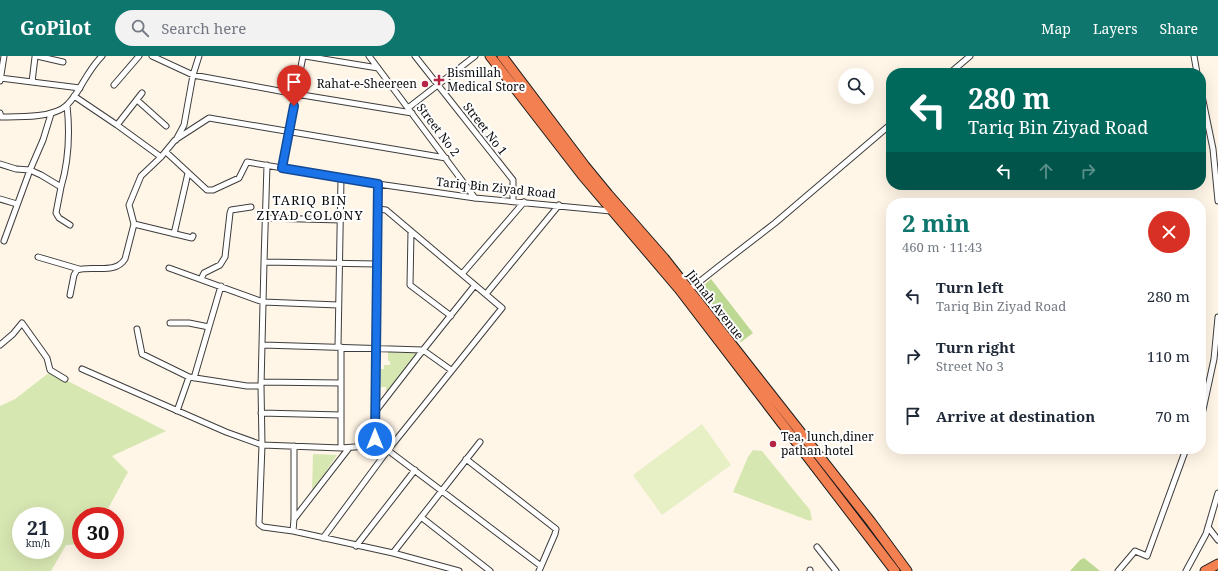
<!DOCTYPE html>
<html lang="en">
<head>
<meta charset="utf-8">
<style>
  body { margin:0; font-family:"Noto Serif",serif; background:#f2f2f3; color:#1f2937; height:100vh; display:flex; flex-direction:column; font-size:15px; white-space:nowrap }
  * { box-sizing:border-box; margin:0 }
  p { font-size:13px; color:#747a83 }
  .icon { flex:none; width:22px; height:22px; fill:none; stroke:currentColor; stroke-width:2; stroke-linecap:round; stroke-linejoin:round }
  .map { position:relative; flex:1; overflow:hidden }
  .panel { position:absolute; left:886px; top:142px; width:320px; height:256px; display:flex; flex-direction:column; background:#fff; border-radius:16px; box-shadow:0 4px 16px #0002 }
  .panel>* { flex:none }
  .hud { position:absolute; left:886px; top:12px; width:320px; height:122px; border-radius:16px; box-shadow:0 4px 16px #0002; background:#00695c; color:#fff; overflow:hidden }
  .buttons { position:absolute; left:838px; top:12px; display:grid; gap:8px }
  .buttons a { display:grid; place-items:center; width:36px; height:36px; border-radius:50%; background:#fff; box-shadow:0 4px 16px #0002; font-size:20px }
  .speed { position:absolute; left:12px; top:451px; display:flex; gap:8px; font-size:20px; font-weight:700; text-align:center }
  .speed>* { display:grid; place-content:center; width:52px; height:52px; border-radius:50%; background:#fff; box-shadow:0 4px 16px #0002; line-height:1 }
  .speed small { font-size:10px; font-weight:400 }
  .speed .limit { border:6px solid #d22; background:#fff; color:#111 }
  .pin { position:absolute; display:grid; place-items:center; width:34px; height:34px; color:#fff; margin:-41px -17px; border-radius:50% 50% 50% 0; rotate:-45deg; box-shadow:0 0 4px #0007 }
  .pin .icon { rotate:45deg }
  .me { position:absolute; width:44px; margin:-22px; rotate:0deg; stroke-linejoin:round; filter:drop-shadow(0 0 3px #0008) }
  .turn { display:flex; align-items:center; gap:14px; height:84px; padding:0 16px; font-size:18px }
  .turn .icon { width:52px; height:52px; stroke-width:2.5 }
  .turn b { display:block; font-size:28px; line-height:34px }
  .lanes { display:flex; align-items:center; height:38px; padding:0 16px; background:#0003; justify-content:center; gap:20px; direction:ltr }
  .lanes .off { opacity:.35 }
  .round { display:grid; place-items:center; flex:none; width:42px; height:42px; border-radius:21px; background:#f2f2f3 }
  .overview { display:flex; align-items:center; justify-content:space-between; height:68px; padding:0 16px }
  h1 { font-size:24px; font-weight:700; line-height:30px; color:#0f766e }
  ul { padding:0; list-style:none }
  li { display:flex; align-items:center; gap:12px; height:60px; padding:0 16px }
  li div { flex:1 }
  li b { display:block; font-size:15px }
  li em { font-style:normal }
  header { display:flex; align-items:center; gap:24px; box-sizing:border-box; height:56px; padding:0 20px; background:#0f766e; color:#fff }
  header strong { font-size:19px }
  nav { display:flex; gap:22px; margin-inline-start:auto; font-size:14px }
  .search { width:280px; height:36px; background:#f2f2f3; display:flex; align-items:center; gap:10px; box-sizing:border-box; padding:0 14px; border-radius:22px; color:#747a83; font-size:15px }
  .map>svg:first-child { display:block }
  .green { fill:#d7e7b2; fill-rule:evenodd }
  .forest { fill:#bdd892 }
  .pitch { fill:#e7efc4 }
  .lines { fill:none; stroke-linecap:round; stroke-linejoin:round }
  .street-casing { stroke:#3d3d3d; stroke-width:7 }
  .highway-casing { stroke:#1b1b1b; stroke-width:11 }
  .street { stroke:#fff; stroke-width:5 }
  .highway { stroke:#f38051; stroke-width:9 }
  .route-casing { stroke:#114b97; stroke-width:10 }
  .route { stroke:#1a73e8; stroke-width:7 }
  .poi-dot { fill:#b72544; stroke:#fff; stroke-width:1.5 }
  .labels { text-anchor:middle; stroke-width:4; stroke-linejoin:round; paint-order:stroke }
  .poi-label { font-size:12px; fill:#0a0a0a; stroke:#fff; text-anchor:start }
  .street-label { font-size:12px; fill:#0a0a0a; stroke:#fff }
  .neighbourhood-label { font-size:13px; letter-spacing:1px; fill:#0a0a0a; stroke:#fff }
</style>
</head>
<body>
<header>
<strong>GoPilot</strong>
<div class="search"><svg class="icon" aria-label="search" viewBox="0 0 24 24"><circle cx="10" cy="10" r="6"/><path d="M15 15l6 6"/></svg>Search here</div>
<nav><a>Map</a><a>Layers</a><a>Share</a></nav>
</header>
<div class="map">
<svg width="1218" height="515" viewBox="0 0 1218 515">
  <rect width="100%" height="100%" fill="#fff6e7"/>
  <path class="green" d="M 388,296 L 417,297 L 386,339 L 386,331 L 380,331 L 380,313 L 384,313 L 384,309 L 390,309 L 390,305 L 388,305 Z
    M 50,316 L 166,375 L 112,400 L 128,416 L 104,460 L 81,460 L 81,488 L 66,489 L 51,515 L 0,515 L 0,350 L 15,343 ZM 21,460 L 55,460 L 55,494 L 21,494 Z
    M 753,394 L 762,395 L 810,454 L 812,463 L 810,465 L 733,436 L 748,401 Z
    M 313,398 L 337,399 L 312,437 Z"/>
  <path class="forest" d="M 711,223 L 753,277 L 741,286 L 707,241 L 707,239 L 701,232 Z
    M 1084,502 L 1100,515 L 1070,515 L 1080,504 Z"/>
  <path class="pitch" d="M 702,368 L 731,409 L 662,459 L 633,419 Z"/>
  <g class="lines">
    <defs>
      <path id="street" d="M 152,0 L 193,19 L 296,38 L 412,57
        M 305,0 L 378,12
        M 369,0 L 475,142
        M 415,0 L 513,124 L 513,145
        M 1194,0 L 1197,17
        M 950,17 L 970,0
        M 0,22 L 80,32
        M 0,25 L 4,0
        M 32,26 L 35,1 L 37,0 L 63,6
        M 114,29 L 139,0
        M 1201,35 L 1213,93 L 1218,145
        M 74,40 L 117,69 L 161,101
        M 137,44 L 166,70
        M 408,52 L 475,0
        M 0,57 L 1,61 C 19,61 54,62 67,49 C 73,43 78,35 82,28 C 88,18 93,9 102,0
        M 117,69 L 142,37
        M 176,84 L 184,69 L 193,19 L 199,0
        M 166,96 L 207,134 L 213,134 L 239,122 L 247,106 L 378,128 L 475,142 L 611,155
        M 0,108 L 16,113 L 30,114 L 43,84 L 51,58
        M 267,109 L 264,206 L 261,330 L 262,389 L 259,468 L 263,471 L 293,475 L 393,497 L 480,386
        M 282,112 L 303,0
        M 378,128 L 375,383 L 381,389
        M 61,131 L 56,157 L 59,162 L 70,169
        M 0,143 L 17,148
        M 265,162 L 341,164
        M 134,168 L 192,182 L 193,180
        M 411,175 L 410,229 L 451,260
        M 174,178 L 188,117
        M 4,185 L 30,114 L 41,119 L 61,131 C 69,104 70,77 67,49
        M 38,201 L 79,213
        M 264,206 L 377,208
        M 169,212 L 263,246 L 338,249
        M 462,218 L 524,146
        M 201,223 L 204,217 L 220,209 L 225,201 L 230,157 L 231,154 L 251,151
        M 689,234 L 718,211 L 775,167 L 891,68
        M 486,238 L 559,149
        M 70,239 L 74,219 L 77,214 C 92,209 115,219 125,203 L 134,168 L 129,149 L 141,120 L 161,101 L 175,84 L 209,62 L 446,102
        M 170,267 L 189,267 L 209,271
        M 137,273 L 142,298 L 189,321 L 247,330 L 261,330
        M 0,289 L 13,278 L 22,267 L 47,302 L 50,314 L 65,323
        M 263,289 L 423,294 L 451,314
        M 338,290 L 341,122
        M 82,313 L 226,376 L 262,389 L 341,392 L 381,389 L 541,510
        M 194,322 L 221,230
        M 261,326 L 341,327
        M 177,355 L 189,321
        M 375,356 L 423,294 L 475,229
        M 261,357 L 341,359
        M 1201,363 L 1214,303 L 1218,261
        M 341,392 L 341,291
        M 466,403 L 556,473 L 555,478 L 539,515
        M 421,461 L 490,515
        M 294,463 L 349,392
        M 1208,471 L 1218,484
        M 293,475 L 294,463 L 294,390
        M 323,482 L 388,394 L 502,252 L 386,154 L 378,153
        M 356,490 L 415,414
        M 817,491 L 836,515
        M 393,497 L 459,515
        M 810,514 L 810,515
        M 1118,515 L 1135,495 L 1147,500 L 1186,393
        M 1186,515 L 1206,478 L 1218,437"/>
      <path id="highway" d="M 490,0 L 582,119 L 679,233 L 895,515
        M 502,0 L 585,110 L 608,138 L 664,202 L 871,466 L 907,515
        M 1205,515 L 1218,508"/>
    </defs>
    <use href="#street" class="street-casing"/>
    <use href="#highway" class="highway-casing"/>
    <use href="#street" class="street"/>
    <use href="#highway" class="highway"/>
  </g>
  <g class="lines">
    <defs>
      <path id="route" d="M 294,50 L 282,112 L 378,128 L 375,383"/>
    </defs>
    <use href="#route" class="route-casing"/>
    <use href="#route" class="route"/>
  </g>
  <g class="poi-dot">
    <path d="M437 18h4v4h4v4h-4v4h-4v-4h-4v-4h4z"/>
    <circle cx="425" cy="28" r="4"/>
    <circle cx="773" cy="388" r="4"/>
  </g>
  <g class="labels">
    <g class="poi-label">
      <text x="447" y="21">Bismillah<tspan x="447" dy="14">Medical Store</tspan></text>
      <text x="417" y="32" text-anchor="end">Rahat-e-Sheereen</text>
      <text x="781" y="385">Tea, lunch,diner<tspan x="781" dy="14">pathan hotel</tspan></text>
    </g>
    <g class="street-label">
      <text transform="translate(485 73) rotate(52)" y="4">Street No 1</text>
      <text transform="translate(438 74) rotate(53)" y="4">Street No 2</text>
      <text transform="translate(496 132) rotate(6)" y="4">Tariq Bin Ziyad Road</text>
      <text transform="translate(715 249) rotate(52)" y="4">Jinnah Avenue</text>
    </g>
    <g class="neighbourhood-label">
      <text x="310" y="149">TARIQ BIN<tspan x="310" dy="15">ZIYAD COLONY</tspan></text>
    </g>
  </g>
</svg>
<div class="buttons">
<a><svg class="icon" aria-label="search" viewBox="0 0 24 24"><circle cx="10" cy="10" r="6"/><path d="M15 15l6 6"/></svg></a>
</div>
<div class="speed"><div>21<small>km/h</small></div><div class="limit">30</div></div>
<div class="pin" style="left:294px;top:50px;background:#d93025"><svg class="icon" aria-label="arrive" viewBox="0 0 24 24"><path d="M6 21V4h12l-3 4 3 4H6"/></svg></div>
<svg class="me" style="left:375px;top:383px" viewBox="-20 -20 40 40"><circle r="17" fill="#1a73e8" stroke="#fff" stroke-width="3"/><path d="M0-11L8 9 0 5-8 9z" fill="#fff"/></svg>
<div class="hud">
<div class="turn"><svg class="icon" aria-label="left" viewBox="0 0 24 24"><path d="M17 20v-9H6M10 6l-5 5 5 5"/></svg><div><b>280 m</b>Tariq Bin Ziyad Road</div></div>
<div class="lanes"><svg class="icon" aria-label="left" viewBox="0 0 24 24"><path d="M17 20v-9H6M10 6l-5 5 5 5"/></svg><svg class="icon off" aria-label="ahead" viewBox="0 0 24 24"><path d="M12 20V5M6 11l6-6 6 6"/></svg><svg class="icon off" aria-label="right" viewBox="0 0 24 24"><path d="M7 20v-9h11M14 6l5 5-5 5"/></svg></div>
</div>
<section class="panel">
<div class="overview"><div><h1>2 min</h1><p>460 m · 11:43</p></div><a class="round" style="background:#d93025;color:#fff"><svg class="icon" aria-label="close" viewBox="0 0 24 24"><path d="M6 6l12 12M18 6L6 18"/></svg></a></div>
<ul>
<li><svg class="icon" aria-label="left" viewBox="0 0 24 24"><path d="M17 20v-9H6M10 6l-5 5 5 5"/></svg><div><b>Turn left</b><p>Tariq Bin Ziyad Road</p></div><em>280 m</em></li>
<li><svg class="icon" aria-label="right" viewBox="0 0 24 24"><path d="M7 20v-9h11M14 6l5 5-5 5"/></svg><div><b>Turn right</b><p>Street No 3</p></div><em>110 m</em></li>
<li><svg class="icon" aria-label="arrive" viewBox="0 0 24 24"><path d="M6 21V4h12l-3 4 3 4H6"/></svg><div><b>Arrive at destination</b></div><em>70 m</em></li>
</ul>
</section>
</div>
</body>
</html>
